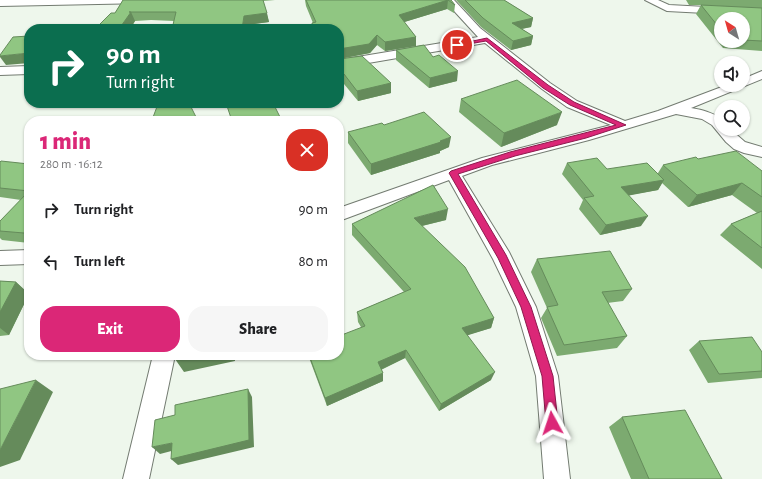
<!DOCTYPE html>
<html lang="en">
<head>
<meta charset="utf-8">
<style>
  body { margin:0; font-family:"Alegreya Sans",sans-serif; background:#f6f6f6; color:#202124; height:100vh; display:flex; flex-direction:column; font-size:15px; white-space:nowrap }
  * { box-sizing:border-box; margin:0 }
  p { font-size:13px; color:#757577 }
  .icon { flex:none; width:22px; height:22px; fill:none; stroke:currentColor; stroke-width:2; stroke-linecap:round; stroke-linejoin:round }
  .map { position:relative; flex:1; overflow:hidden }
  .drawer { position:absolute; left:24px; top:116px; width:320px; height:244px; display:flex; flex-direction:column; background:#fff; border-radius:16px; box-shadow:0 1px 3px #0004 }
  .drawer>* { flex:none }
  .hud { position:absolute; left:24px; top:24px; width:320px; height:84px; border-radius:16px; box-shadow:0 1px 3px #0004; background:#0b6e4f; color:#fff; overflow:hidden }
  .needle { width:26px; rotate:323deg }
  .buttons { position:absolute; left:714px; top:12px; display:grid; gap:8px }
  .buttons a { display:grid; place-items:center; width:36px; height:36px; border-radius:50%; background:#fff; box-shadow:0 1px 3px #0004; font-size:20px }
  .pin { position:absolute; display:grid; place-items:center; width:34px; height:34px; color:#fff; margin:-17px; border:2px solid #fff; border-radius:50%; box-shadow:0 1px 4px #0007 }
  .me { position:absolute; width:44px; margin:-22px; rotate:355deg; stroke-linejoin:round; filter:drop-shadow(0 0 3px #0008) }
  .turn { display:flex; align-items:center; gap:14px; height:84px; padding:0 16px; font-size:18px }
  .turn .icon { width:52px; height:52px; stroke-width:2.5 }
  .turn b { display:block; font-size:28px; line-height:34px }
  .round { display:grid; place-items:center; flex:none; width:42px; height:42px; border-radius:16px; background:#f6f6f6 }
  .summary { display:flex; align-items:center; justify-content:space-between; height:68px; padding:0 16px }
  h1 { font-size:24px; font-weight:800; line-height:30px; color:#db2777 }
  .cta { display:flex; gap:8px; margin-top:auto; padding:8px 16px }
  .cta a { flex:1; height:46px; border-radius:16px; background:#db2777; color:#fff; font-size:16px; font-weight:800; line-height:46px; text-align:center }
  .cta a+a { background:#f6f6f6; color:#202124 }
  ul { padding:0; list-style:none }
  li { display:flex; align-items:center; gap:12px; height:52px; padding:0 16px }
  li div { flex:1 }
  li b { display:block; font-size:15px }
  li em { font-style:normal }
  .map>svg:first-child { display:block }
  .lines { fill:none; stroke-linecap:round; stroke-linejoin:round }
  .minor-casing { stroke:#737b71; stroke-width:2 }
  .minor { fill:#fff; fill-rule:evenodd }
  .wall { fill:#7caa70; fill-rule:evenodd }
  .shaded-wall { fill:#658b5b }
  .building { fill:#90c682; stroke:#658b5b }
  .route { fill:#db2777; stroke:#8e194d }
</style>
</head>
<body>
<div class="map">
<svg width="762" height="479" viewBox="0 0 762 479">
  <rect width="100%" height="100%" fill="#eef7ec"/>
  <g class="lines">
    <defs>
      <path id="minor" d="M 0,0 L 152,0 L 147,3 L 0,6 Z
        M 444,0 L 454,0 L 480,28 L 550,83 L 577,101 L 625,121 L 658,111 L 727,85 L 743,85 L 743,79 L 762,71 L 762,79 L 691,108 C 702,110 712,112 721,119 L 721,129 L 730,129 L 745,142 L 762,147 L 762,157 L 744,153 L 734,149 L 726,142 L 712,125 L 702,119 L 676,114 L 589,140 L 492,165 L 462,176 L 509,252 L 536,307 L 558,376 L 570,479 L 544,479 L 536,376 L 516,307 L 493,259 L 449,180 L 339,221 L 339,208 L 482,158 L 611,125 L 567,107 L 542,89 L 485,43 L 339,68 L 339,60 L 478,37 Z
        M 645,0 L 658,0 L 669,5 L 762,10 L 762,16 L 667,11 Z
        M 29,66 L 29,74 L 0,75 L 0,67 Z
        M 29,250 L 29,264 L 0,265 L 0,251 Z
        M 153,355 L 175,355 L 149,479 L 123,479 Z"/>
    </defs>
    <use href="#minor" class="minor-casing"/>
    <use href="#minor" class="minor"/>
  </g>
  <path class="wall" d="M 123,0 L 275,0 L 263,1 L 269,22 L 246,25 L 246,29 L 172,29 L 174,21 L 151,20 L 135,21 L 130,29 L 68,29 L 98,26 L 115,13 Z
    M 305,0 L 451,0 L 455,5 L 454,13 L 447,9 L 404,22 L 416,37 L 416,46 L 385,51 L 377,45 L 370,53 L 339,59 L 339,29 L 313,23 L 306,6 Z
    M 456,0 L 504,0 L 533,18 L 531,27 L 522,29 L 533,36 L 531,45 L 511,50 L 481,27 Z
    M 686,0 L 762,0 L 762,51 L 723,48 L 696,14 L 701,5 L 702,5 L 689,5 ZM 721,19 L 743,19 L 743,41 L 721,41 Z
    M 396,50 L 433,57 L 457,81 L 429,88 L 396,60 Z
    M 339,59 L 391,83 L 391,93 L 358,101 L 344,84 L 339,85 Z
    M 461,99 L 557,125 L 501,147 L 459,112 Z
    M 384,125 L 449,147 L 440,151 L 440,153 L 371,175 L 348,143 L 348,132 Z
    M 698,159 L 762,171 L 762,269 L 720,235 L 731,224 L 757,213 L 732,195 L 688,207 L 662,183 L 658,190 L 629,195 L 641,226 L 600,235 L 579,209 L 583,200 L 562,174 L 567,163 L 607,169 L 658,173 L 663,165 Z
    M 0,162 L 29,164 L 29,243 L 2,240 L 0,238 L 0,221 L 21,200 L 0,197 Z
    M 446,220 L 422,226 L 494,318 L 491,328 L 467,335 L 491,380 L 439,411 L 405,358 L 381,370 L 383,381 L 327,406 L 308,355 L 339,355 L 361,327 L 358,322 L 357,312 L 404,292 L 352,235 L 352,224 Z
    M 537,259 L 632,289 L 623,301 L 607,303 L 627,336 L 617,348 L 557,356 L 541,318 L 547,308 L 531,272 Z
    M 0,281 L 16,282 L 29,294 L 9,335 L 0,336 Z
    M 699,341 L 762,352 L 762,378 L 708,383 L 689,350 Z
    M 622,417 L 722,479 L 631,479 L 609,427 Z"/>
  <path class="shaded-wall" d="M 448,0 L 447,9 L 398,24 L 399,15 Z
    M 131,12 L 135,21 L 130,29 L 119,29 Z
    M 267,13 L 269,22 L 246,25 L 246,29 L 242,29 L 244,16 Z
    M 533,18 L 531,27 L 510,31 L 512,23 Z
    M 377,35 L 377,45 L 370,53 L 339,59 L 339,49 Z
    M 533,36 L 531,45 L 511,50 L 513,41 Z
    M 416,37 L 416,46 L 385,51 L 385,42 Z
    M 29,53 L 29,63 L 6,65 L 0,57 L 0,56 Z
    M 458,71 L 457,81 L 429,88 L 430,78 Z
    M 344,74 L 344,84 L 339,85 L 339,75 Z
    M 391,83 L 391,93 L 358,101 L 357,91 Z
    M 562,112 L 557,125 L 501,147 L 504,133 Z
    M 451,137 L 449,147 L 440,151 L 440,153 L 371,175 L 371,164 Z
    M 664,180 L 658,190 L 616,198 L 621,187 Z
    M 742,183 L 732,195 L 688,207 L 697,195 Z
    M 448,209 L 446,220 L 413,228 L 414,218 Z
    M 648,216 L 641,226 L 600,235 L 606,225 Z
    M 29,228 L 29,239 L 24,233 Z
    M 16,282 L 29,294 L 9,335 L 0,328 L 0,312 Z
    M 494,318 L 491,328 L 459,338 L 462,328 Z
    M 406,350 L 405,358 L 378,371 L 378,362 Z
    M 195,355 L 235,355 L 235,361 L 184,372 L 175,359 Z
    M 495,372 L 491,380 L 439,411 L 441,404 Z
    M 383,373 L 383,381 L 327,406 L 325,398 Z
    M 36,380 L 53,392 L 20,460 L 0,467 L 0,450 Z
    M 248,389 L 252,397 L 254,447 L 178,465 L 171,459 Z
    M 172,443 L 179,449 L 160,454 L 152,447 Z"/>
  <path class="building" d="M 123,0 L 263,0 L 267,13 L 244,16 L 242,29 L 172,29 L 176,12 L 129,12 L 131,12 L 119,29 L 68,29 L 98,26 L 111,13 L 115,13 Z
    M 306,0 L 451,0 L 455,5 L 448,0 L 399,15 L 416,37 L 385,42 L 377,35 L 369,44 L 339,49 L 339,29 L 313,29 L 312,23 L 316,22 Z
    M 465,0 L 504,0 L 533,18 L 512,23 L 533,36 L 513,41 L 483,18 Z
    M 701,5 L 762,8 L 762,41 L 743,40 L 743,19 L 721,19 L 721,30 Z
    M 29,36 L 29,53 L 0,56 L 0,55 L 13,37 Z
    M 424,45 L 433,57 L 439,55 L 458,71 L 430,78 L 396,50 Z
    M 362,56 L 391,83 L 357,91 L 344,74 L 339,75 L 339,59 Z
    M 517,80 L 562,112 L 504,133 L 461,99 Z
    M 157,103 L 189,103 L 198,121 L 148,121 L 152,120 L 158,104 Z
    M 226,103 L 273,103 L 282,121 L 232,121 Z
    M 424,112 L 451,137 L 440,141 L 441,142 L 371,164 L 348,132 L 382,123 L 384,125 Z
    M 736,151 L 762,171 L 762,197 L 742,183 L 697,195 L 663,165 L 696,157 L 698,159 Z
    M 597,158 L 607,169 L 647,163 L 664,180 L 621,187 L 648,216 L 606,225 L 584,198 L 594,196 L 567,163 Z
    M 1,161 L 29,164 L 29,228 L 24,233 L 0,231 L 0,221 L 29,191 L 0,188 L 0,162 Z
    M 433,185 L 448,209 L 414,218 L 465,267 L 494,318 L 462,328 L 495,372 L 441,404 L 406,350 L 378,362 L 383,373 L 325,398 L 309,355 L 339,355 L 339,336 L 365,326 L 357,312 L 411,289 L 352,224 Z
    M 762,211 L 762,248 L 731,224 Z
    M 610,251 L 632,289 L 602,292 L 627,336 L 564,345 L 547,307 L 558,305 L 537,259 Z
    M 0,281 L 16,282 L 0,312 Z
    M 752,337 L 762,352 L 762,371 L 719,374 L 699,341 Z
    M 175,355 L 195,355 L 175,359 Z
    M 36,380 L 0,450 L 0,389 Z
    M 248,389 L 249,440 L 171,459 L 172,443 L 152,447 L 155,420 L 175,415 L 175,405 Z
    M 685,410 L 722,479 L 649,479 L 622,417 Z"/>
  <path class="route" d="M 487,38 L 548,85 L 574,102 L 626,125 L 586,138 L 515,156 L 458,174 L 506,255 L 531,307 L 553,376 L 558,423 L 556,427 L 552,429 L 547,427 L 546,423 L 542,376 L 521,307 L 498,258 L 449,173 L 451,171 L 510,152 L 616,125 L 570,105 L 543,88 L 486,41 L 457,46 L 454,45 Z"/>
</svg>
<div class="buttons">
<a><svg class="needle" viewBox="-14 -14 28 28"><path d="M0-13l5 13h-10z" fill="#e53935"/><path d="M0 13l5-13h-10z" fill="#757577"/></svg></a>
<a><svg class="icon" aria-label="sound" viewBox="0 0 24 24"><path d="M4 9h4l5-4v14l-5-4H4zM17 9q2 3 0 6"/></svg></a>
<a><svg class="icon" aria-label="search" viewBox="0 0 24 24"><circle cx="10" cy="10" r="6"/><path d="M15 15l6 6"/></svg></a>
</div>
<div class="pin" style="left:457px;top:45px;background:#d93025"><svg class="icon" aria-label="arrive" viewBox="0 0 24 24"><path d="M6 21V4h12l-3 4 3 4H6"/></svg></div>
<svg class="me" style="left:552px;top:423px" viewBox="-20 -20 40 40"><path d="M0-17L14 15 0 8-14 15z" fill="#db2777" stroke="#fff" stroke-width="4"/></svg>
<div class="hud">
<div class="turn"><svg class="icon" aria-label="right" viewBox="0 0 24 24"><path d="M7 20v-9h11M14 6l5 5-5 5"/></svg><div><b>90 m</b>Turn right</div></div>
</div>
<section class="drawer">
<div class="summary"><div><h1>1 min</h1><p>280 m · 16:12</p></div><a class="round" style="background:#d93025;color:#fff"><svg class="icon" aria-label="close" viewBox="0 0 24 24"><path d="M6 6l12 12M18 6L6 18"/></svg></a></div>
<ul>
<li><svg class="icon" aria-label="right" viewBox="0 0 24 24"><path d="M7 20v-9h11M14 6l5 5-5 5"/></svg><div><b>Turn right</b></div><em>90 m</em></li>
<li><svg class="icon" aria-label="left" viewBox="0 0 24 24"><path d="M17 20v-9H6M10 6l-5 5 5 5"/></svg><div><b>Turn left</b></div><em>80 m</em></li>
</ul>
<div class="cta"><a>Exit</a><a>Share</a></div>
</section>
</div>
</body>
</html>
